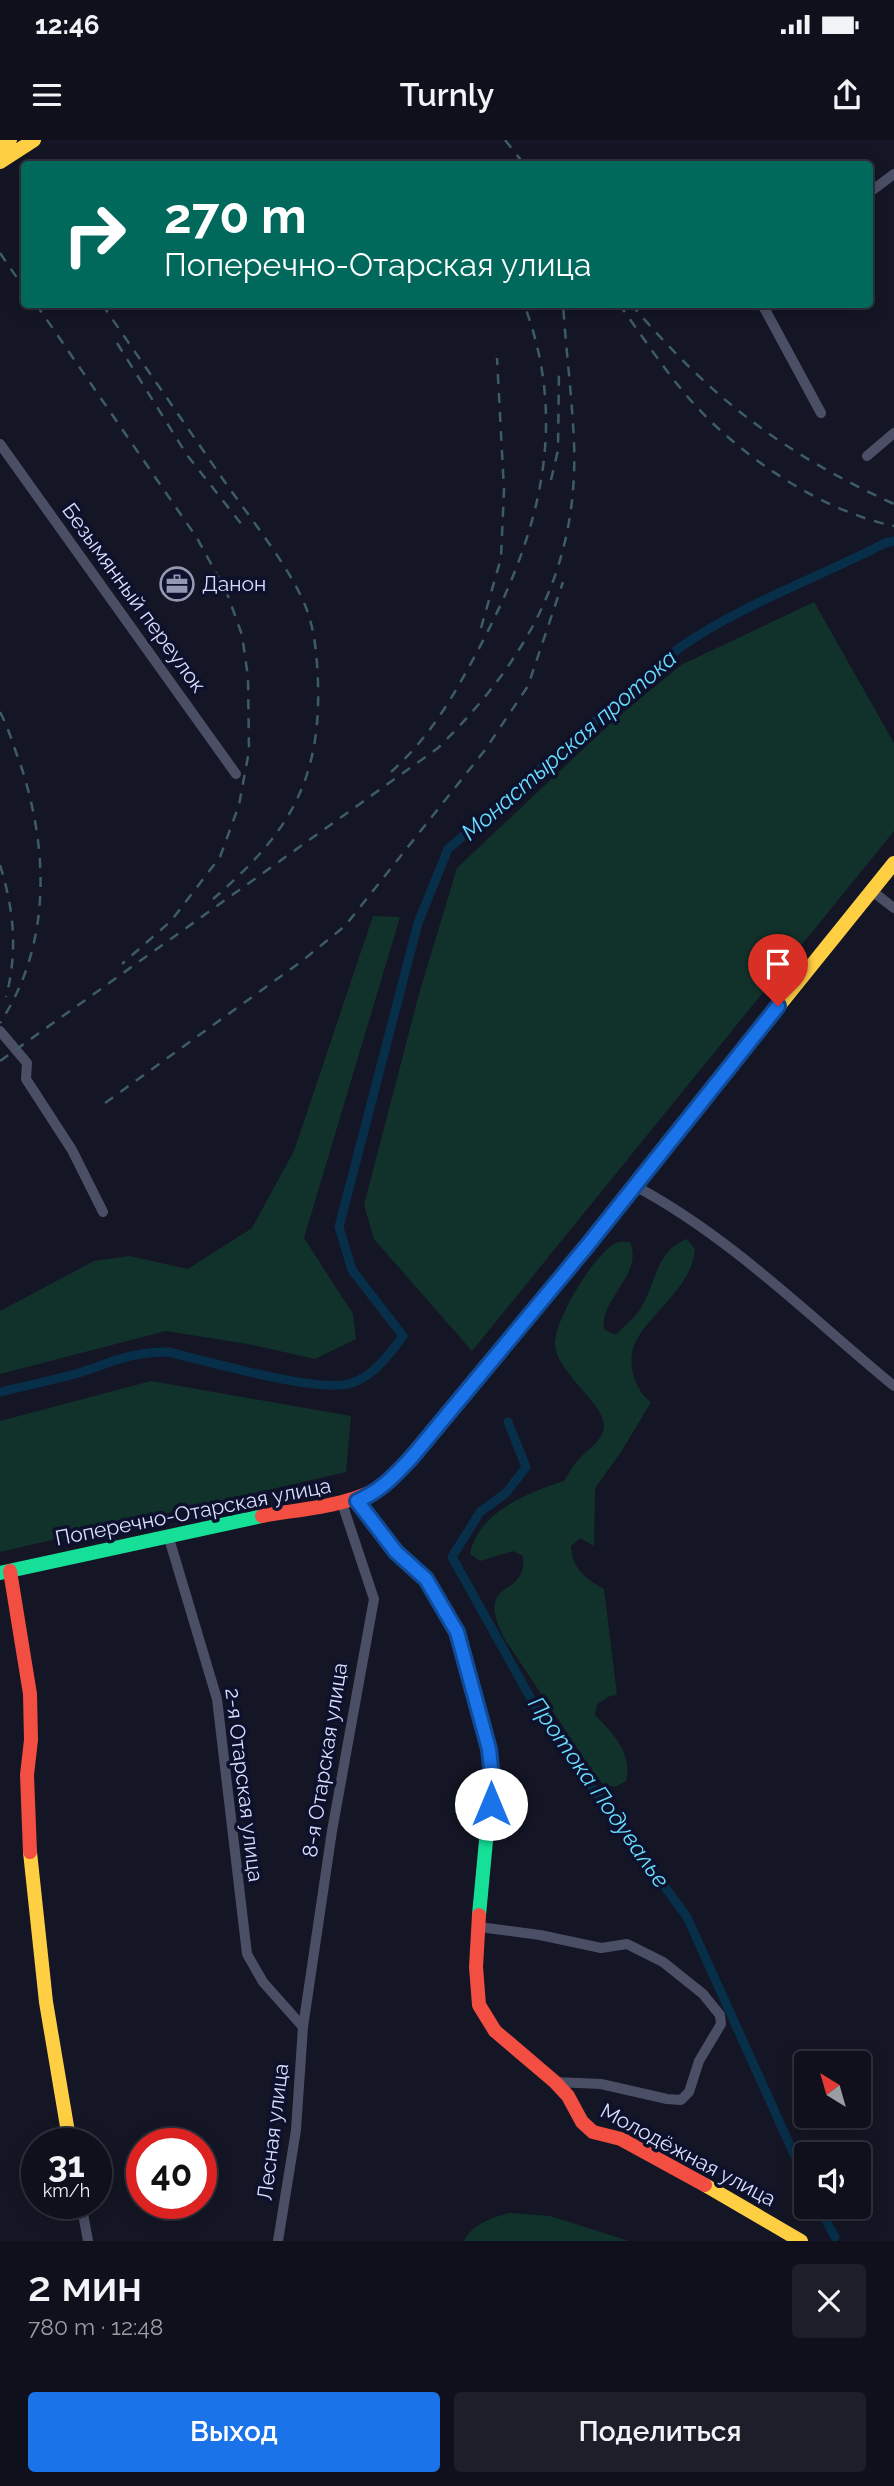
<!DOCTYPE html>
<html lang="ru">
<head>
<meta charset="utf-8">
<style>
  body { margin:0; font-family:Raleway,sans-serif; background:#1d1e29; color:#f1f3f6; height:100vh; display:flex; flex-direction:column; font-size:26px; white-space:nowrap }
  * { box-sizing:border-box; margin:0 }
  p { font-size:23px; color:#9b9da3 }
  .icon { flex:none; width:38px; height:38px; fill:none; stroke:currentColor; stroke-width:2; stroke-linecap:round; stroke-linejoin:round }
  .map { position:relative; height:2101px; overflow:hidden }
  .panel { display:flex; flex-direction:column; background:#0f101c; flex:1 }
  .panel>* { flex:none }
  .banner { position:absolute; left:21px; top:21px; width:852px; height:147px; border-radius:7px; box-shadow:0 4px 18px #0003,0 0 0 2px #2f303b; background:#00695c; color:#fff; overflow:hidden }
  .needle { width:46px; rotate:323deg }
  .tools { position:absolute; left:794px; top:1911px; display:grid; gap:14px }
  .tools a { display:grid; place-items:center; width:77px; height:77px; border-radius:7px; background:#0f101c; box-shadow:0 4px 18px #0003,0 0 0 2px #2f303b; font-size:35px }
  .speed { position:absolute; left:21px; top:1988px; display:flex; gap:14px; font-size:35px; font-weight:700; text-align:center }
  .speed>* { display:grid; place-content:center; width:91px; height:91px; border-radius:50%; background:#0f101c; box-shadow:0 4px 18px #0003,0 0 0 2px #2f303b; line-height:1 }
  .speed small { font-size:18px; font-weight:400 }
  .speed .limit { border:10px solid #d22; background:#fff; color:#111 }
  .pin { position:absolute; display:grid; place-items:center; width:60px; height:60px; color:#fff; margin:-72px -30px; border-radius:50% 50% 50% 0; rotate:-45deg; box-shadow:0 0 7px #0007 }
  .pin .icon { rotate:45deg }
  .me { position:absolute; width:77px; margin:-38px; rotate:0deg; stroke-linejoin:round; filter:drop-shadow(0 0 5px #0008) }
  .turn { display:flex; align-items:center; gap:24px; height:147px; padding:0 28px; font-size:32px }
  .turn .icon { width:91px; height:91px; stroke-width:2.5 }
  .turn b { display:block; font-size:49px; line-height:60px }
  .round { display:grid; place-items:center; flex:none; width:74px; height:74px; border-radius:7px; background:#1d1e29 }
  .summary { display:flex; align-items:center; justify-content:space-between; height:119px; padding:0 28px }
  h1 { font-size:42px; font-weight:600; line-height:52px }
  .cta { display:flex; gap:14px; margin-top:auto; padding:14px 28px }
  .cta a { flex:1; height:80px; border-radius:7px; background:#1a73e8; color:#fff; font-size:28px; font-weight:600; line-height:80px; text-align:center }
  .cta a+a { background:#1d1e29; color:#f1f3f6 }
  .status { display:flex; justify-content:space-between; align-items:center; height:49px; padding:0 35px; background:#0f101c; direction:ltr }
  .status svg { height:19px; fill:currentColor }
  header { display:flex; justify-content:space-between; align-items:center; height:91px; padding:0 28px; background:#0f101c; font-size:32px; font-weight:600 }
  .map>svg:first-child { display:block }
  .green { fill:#11322b }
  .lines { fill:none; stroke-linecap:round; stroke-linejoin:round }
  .canal { stroke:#072f49; stroke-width:9 }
  .street { stroke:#4a4f66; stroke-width:10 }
  .fast { stroke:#16e098; stroke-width:14 }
  .slow { stroke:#ffcf43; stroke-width:14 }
  .jam { stroke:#f24e42; stroke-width:14 }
  .rail { stroke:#3e5c66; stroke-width:2.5; stroke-dasharray:10 9; stroke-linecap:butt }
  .route-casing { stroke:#114b97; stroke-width:18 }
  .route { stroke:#1a73e8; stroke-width:12 }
  .labels { text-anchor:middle; stroke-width:7; stroke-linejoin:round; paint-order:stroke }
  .poi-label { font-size:21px; fill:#d9deff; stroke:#0e112b; text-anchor:start }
  .street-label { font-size:21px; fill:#d9deff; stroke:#0e112b }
  .water-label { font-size:23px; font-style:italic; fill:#67deff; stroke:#0e112b }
</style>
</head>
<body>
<div class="status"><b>12:46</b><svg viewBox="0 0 49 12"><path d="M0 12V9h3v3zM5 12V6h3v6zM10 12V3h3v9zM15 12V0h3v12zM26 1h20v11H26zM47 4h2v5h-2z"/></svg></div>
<header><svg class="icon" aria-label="menu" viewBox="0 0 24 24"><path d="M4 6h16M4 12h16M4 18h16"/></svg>Turnly<svg class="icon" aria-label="share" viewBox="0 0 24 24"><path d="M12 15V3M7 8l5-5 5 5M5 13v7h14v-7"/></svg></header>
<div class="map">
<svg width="894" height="2101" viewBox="0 0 894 2101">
  <rect width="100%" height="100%" fill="#141625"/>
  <path class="green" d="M 814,462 L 894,603 L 894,691 L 472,1211 L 374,1099 L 364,1065 L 419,854 L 457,728 L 613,581 L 681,525 Z
    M 373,776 L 400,777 L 304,1098 L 353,1174 L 356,1199 L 315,1219 L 248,1204 L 166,1191 L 0,1234 L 0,1171 L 94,1121 L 129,1116 L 188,1129 L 252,1088 L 294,1011 Z
    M 687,1099 L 695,1109 C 692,1148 650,1172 635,1203 C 626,1222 635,1251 651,1262 L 621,1312 L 595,1348 L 594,1406 L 580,1398 L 571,1406 C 572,1429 586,1439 604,1449 L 617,1555 L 610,1556 L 597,1564 L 595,1575 C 613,1593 633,1614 626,1641 L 615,1647 L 603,1644 L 595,1635 L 504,1498 C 473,1435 528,1461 523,1416 L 513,1411 L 480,1421 L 470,1414 C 478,1372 529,1352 564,1341 C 569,1334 573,1325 579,1319 C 588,1309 604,1300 604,1286 C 604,1262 556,1233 555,1204 C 555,1178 593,1117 614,1104 C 619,1101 624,1102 630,1102 C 644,1134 600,1158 604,1189 L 615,1195 C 623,1188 632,1180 639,1171 C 656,1147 654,1111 687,1099 Z
    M 151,1241 L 351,1276 L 346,1332 L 0,1412 L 0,1281 Z
    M 509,2073 L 550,2076 L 629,2101 L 464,2101 C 471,2085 493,2077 509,2073 Z"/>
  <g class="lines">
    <path class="canal" d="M 0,1252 C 26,1246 53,1240 79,1233 C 113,1222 130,1212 168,1212 C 207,1221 319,1254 352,1243 C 375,1235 389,1214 403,1196 L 352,1130 L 339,1087 L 418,783 L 448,709 L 679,508 C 742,464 816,439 885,403 L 894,401
      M 508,1282 L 526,1327 L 506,1353 L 480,1372 L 452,1417 L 544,1582 L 687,1777 L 807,2043
      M 819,2067 L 835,2097"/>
    <path class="street" d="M 870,52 L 894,34
      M 762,164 L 821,273
      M 0,304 L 236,634
      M 867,316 L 894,293
      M 872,751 L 894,768
      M 0,891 L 27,923 L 26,939 L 72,1010 L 103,1072
      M 635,1046 C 731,1097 810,1177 894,1246
      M 168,1395 L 217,1559 L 247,1814 L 263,1842 L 303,1887
      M 479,1787 L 540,1795 L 601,1808 L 627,1804 L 663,1822 L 703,1854 L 720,1875 L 721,1884 L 699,1921 L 689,1952 L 681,1960 L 667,1959 L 601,1944 L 555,1942
      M 81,2063 L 88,2101
      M 278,2101 L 296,1990 L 303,1887 L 332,1691 L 374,1459 L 342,1363"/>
    <path class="fast" d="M 357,1361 L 396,1412 L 426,1439 L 457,1492 L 489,1609 L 492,1637 L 479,1775
      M 0,1433 L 262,1376"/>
    <path class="slow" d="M 0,7 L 10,0
      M 0,22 L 34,0
      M 617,1067 L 894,723
      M 30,1712 L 46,1862 L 70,2004
      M 705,2045 L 801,2101"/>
    <path class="jam" d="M 262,1376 C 307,1368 349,1367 388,1343 L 479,1238 L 617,1067
      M 10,1431 L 30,1554 L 31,1600 L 27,1635 L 30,1712
      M 479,1775 L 476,1827 L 479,1865 L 495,1891 L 555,1942 L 568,1956 L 582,1982 L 593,1992 L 621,1999 L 705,2045"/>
    <path class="rail" d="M 505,0 L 524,24
      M 0,113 L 24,148
      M 36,164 L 197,398 L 227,453 L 242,495 L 248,537 L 249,611 L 239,665 L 220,717 L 171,781 L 122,824
      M 102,164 C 141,221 181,278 220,335 C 246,373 288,424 305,465 C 315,489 317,517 318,543 C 321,643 287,695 213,759
      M 619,164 C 643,197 666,233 694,264 C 743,318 822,371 894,386
      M 631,164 C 712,259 781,312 894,364
      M 117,203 L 187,315 L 246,390
      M 551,340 L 558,310 L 559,229
      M 481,488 L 501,418 L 504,350 L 497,218
      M 0,572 C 9,589 14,608 21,626 C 49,712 51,805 0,883
      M 391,632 C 430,597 453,557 477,512 C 537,400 571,288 524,164
      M 0,725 C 14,770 18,811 6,857
      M 0,921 L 438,608 C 526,521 579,429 574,302 C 572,256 566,210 563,164
      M 105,963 L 302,821 L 345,786 L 485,610 L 528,546 L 563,442"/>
  </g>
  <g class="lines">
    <defs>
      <path id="route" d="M 491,1664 L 492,1637 L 489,1609 L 457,1492 L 426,1439 L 396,1412 L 357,1361 C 381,1351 394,1336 412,1317 L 587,1106 L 778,866"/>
    </defs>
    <use href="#route" class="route-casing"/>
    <use href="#route" class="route"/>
  </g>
  <defs>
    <symbol id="office-ring" viewBox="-11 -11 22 22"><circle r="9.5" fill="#0e112b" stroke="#9498b3" stroke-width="1.5"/><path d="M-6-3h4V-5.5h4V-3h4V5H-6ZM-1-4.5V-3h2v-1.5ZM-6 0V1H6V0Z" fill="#9498b3"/></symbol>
  </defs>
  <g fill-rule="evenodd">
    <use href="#office-ring" x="158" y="425" width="38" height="38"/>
  </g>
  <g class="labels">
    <g class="poi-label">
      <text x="202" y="451">Данон</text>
    </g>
    <g class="street-label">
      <text transform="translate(134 458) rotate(54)" y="7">Безымянный переулок</text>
      <text transform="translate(193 1372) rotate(-11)" y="7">Поперечно-Отарская улица</text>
      <text transform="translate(325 1620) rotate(-81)" y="7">8-я Отарская улица</text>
      <text transform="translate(244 1645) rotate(83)" y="7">2-я Отарская улица</text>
      <text transform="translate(273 1992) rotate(-83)" y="7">Лесная улица</text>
      <text transform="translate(688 2015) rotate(28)" y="7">Молодёжная улица</text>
    </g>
    <g class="water-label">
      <text transform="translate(569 605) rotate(-41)" y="8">Монастырская протока</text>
      <text transform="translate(599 1652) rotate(55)" y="8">Протока Подувалье</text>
    </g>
  </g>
</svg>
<div class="tools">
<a><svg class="needle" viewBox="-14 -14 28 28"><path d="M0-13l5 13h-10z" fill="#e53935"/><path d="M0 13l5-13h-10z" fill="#9b9da3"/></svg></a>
<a><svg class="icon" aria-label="sound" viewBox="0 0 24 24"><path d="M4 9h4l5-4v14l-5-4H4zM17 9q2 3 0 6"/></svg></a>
</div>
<div class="speed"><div>31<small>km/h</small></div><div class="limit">40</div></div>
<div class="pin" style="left:778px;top:866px;background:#d93025"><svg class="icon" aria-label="arrive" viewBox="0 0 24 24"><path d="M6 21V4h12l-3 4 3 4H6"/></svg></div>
<svg class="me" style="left:491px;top:1664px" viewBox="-20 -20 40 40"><circle r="19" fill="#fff"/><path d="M0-13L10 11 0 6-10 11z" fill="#1a73e8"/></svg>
<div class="banner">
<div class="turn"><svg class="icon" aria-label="right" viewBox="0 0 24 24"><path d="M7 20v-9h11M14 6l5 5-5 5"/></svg><div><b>270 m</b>Поперечно-Отарская улица</div></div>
</div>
</div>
<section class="panel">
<div class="summary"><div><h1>2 мин</h1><p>780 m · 12:48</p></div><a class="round"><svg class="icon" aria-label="close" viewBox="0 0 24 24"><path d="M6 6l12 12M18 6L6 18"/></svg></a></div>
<div class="cta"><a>Выход</a><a>Поделиться</a></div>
</section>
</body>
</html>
